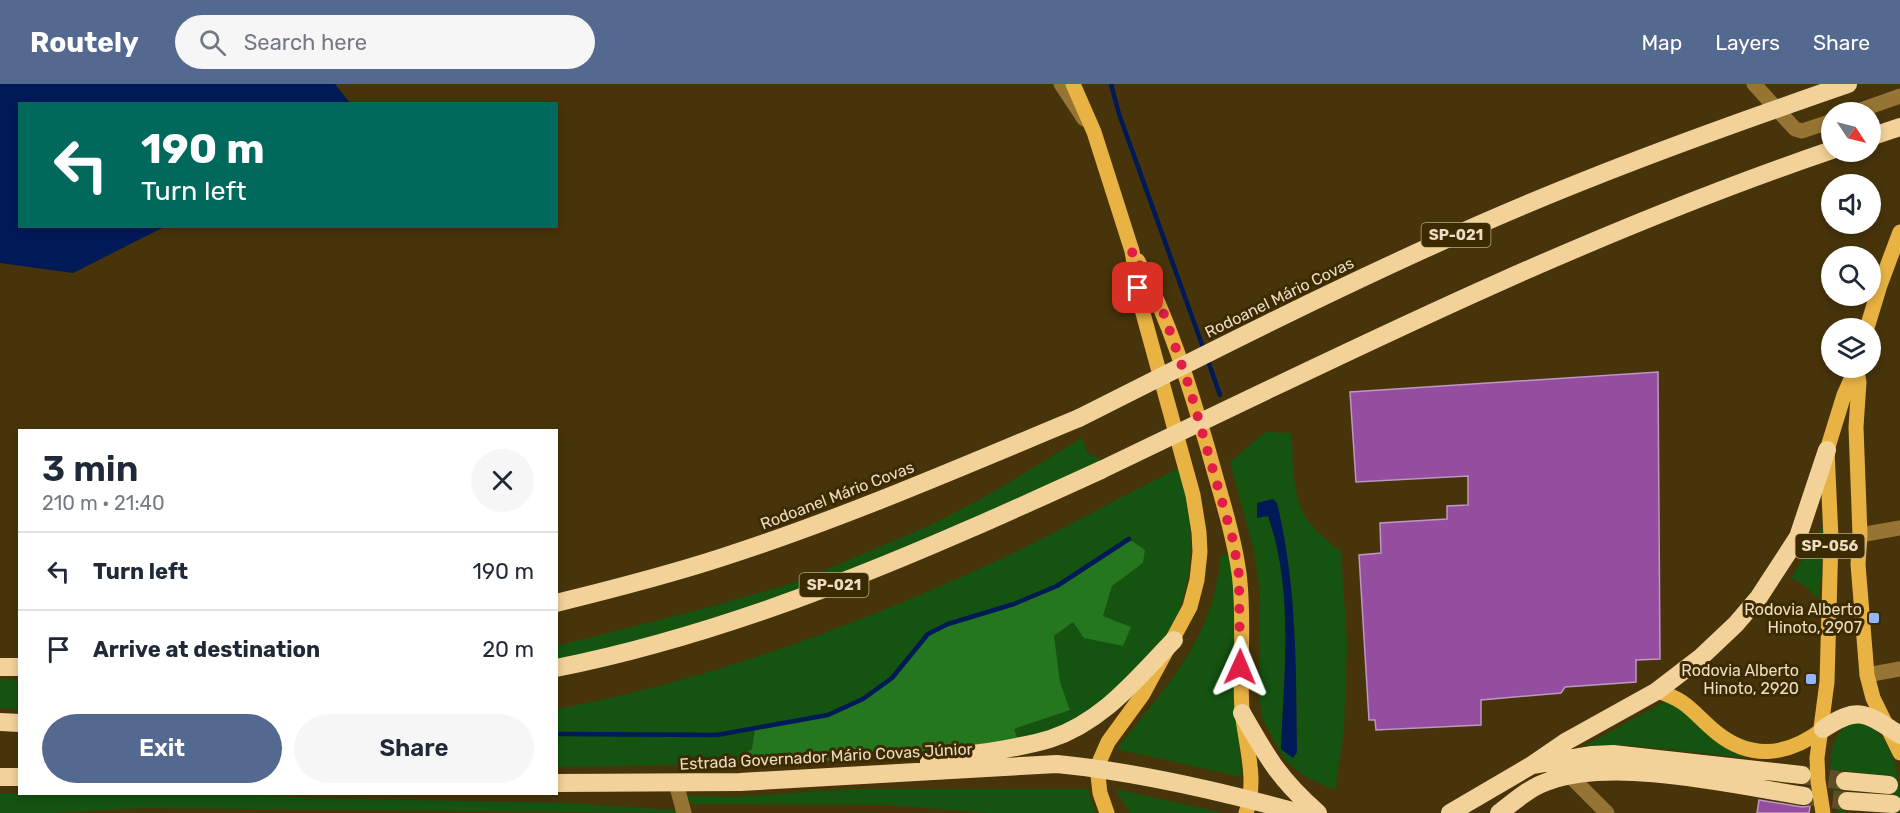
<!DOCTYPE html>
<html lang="en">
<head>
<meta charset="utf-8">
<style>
  body { margin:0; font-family:Rubik,sans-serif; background:#f6f6f7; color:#1f2937; height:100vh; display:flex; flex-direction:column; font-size:22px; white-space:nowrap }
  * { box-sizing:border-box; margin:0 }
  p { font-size:20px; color:#747a83 }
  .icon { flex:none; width:33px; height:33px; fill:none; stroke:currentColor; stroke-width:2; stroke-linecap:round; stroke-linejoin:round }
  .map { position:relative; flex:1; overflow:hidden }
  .sheet { position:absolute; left:18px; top:345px; width:540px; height:366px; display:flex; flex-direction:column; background:#fff; border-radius:0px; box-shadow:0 3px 9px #0003 }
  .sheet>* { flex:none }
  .guide { position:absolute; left:18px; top:18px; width:540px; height:126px; border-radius:0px; box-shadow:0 3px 9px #0003; background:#00695c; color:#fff; overflow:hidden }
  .needle { width:39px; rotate:125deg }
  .controls { position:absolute; left:1821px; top:18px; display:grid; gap:12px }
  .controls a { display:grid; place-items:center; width:60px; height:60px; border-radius:50%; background:#fff; box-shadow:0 3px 9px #0003; font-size:30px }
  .pin { position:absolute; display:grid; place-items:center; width:51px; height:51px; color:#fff; margin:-26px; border-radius:12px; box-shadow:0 3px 9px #0006 }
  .me { position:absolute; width:66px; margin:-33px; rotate:1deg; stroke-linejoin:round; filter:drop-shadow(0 0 4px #0008) }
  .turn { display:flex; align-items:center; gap:21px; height:126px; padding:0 24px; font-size:27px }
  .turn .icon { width:78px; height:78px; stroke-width:2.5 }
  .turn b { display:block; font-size:42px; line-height:51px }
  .round { display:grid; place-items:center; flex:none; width:63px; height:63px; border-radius:32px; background:#f6f6f7 }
  .overview { display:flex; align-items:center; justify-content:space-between; height:102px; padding:0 24px }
  h1 { font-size:36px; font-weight:600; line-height:45px }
  .primary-button { display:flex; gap:12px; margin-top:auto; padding:12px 24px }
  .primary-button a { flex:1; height:69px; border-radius:36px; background:#536990; color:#fff; font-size:24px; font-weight:600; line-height:69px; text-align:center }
  .primary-button a+a { background:#f6f6f7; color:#1f2937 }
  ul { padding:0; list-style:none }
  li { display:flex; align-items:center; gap:18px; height:78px; padding:0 24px; border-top:2px solid #e0e1e3 }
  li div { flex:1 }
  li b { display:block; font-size:22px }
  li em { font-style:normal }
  header { display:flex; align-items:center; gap:36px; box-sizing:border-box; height:84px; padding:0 30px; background:#536990; color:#fff }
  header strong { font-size:28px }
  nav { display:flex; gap:33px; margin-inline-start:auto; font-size:21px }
  .search { width:420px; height:54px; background:#f6f6f7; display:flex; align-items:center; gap:15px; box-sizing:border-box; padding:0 21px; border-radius:33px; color:#747a83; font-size:22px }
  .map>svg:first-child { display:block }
  .green { fill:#145310; fill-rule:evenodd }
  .forest { fill:#25771f }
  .water { fill:#001957 }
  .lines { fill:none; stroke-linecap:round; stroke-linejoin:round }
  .stream { stroke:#001957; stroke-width:4.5 }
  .building { fill:#944d9f; stroke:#be97c3; stroke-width:1.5 }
  .highway-tunnel { stroke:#604d26; stroke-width:18; stroke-dasharray:18 9; stroke-linecap:butt }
  .minor { stroke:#967534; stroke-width:15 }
  .major { stroke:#e9b343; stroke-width:15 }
  .highway { stroke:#f2d299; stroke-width:18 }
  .highway-bridge { stroke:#f2d299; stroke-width:18 }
  .route { stroke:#e11d48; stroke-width:10; stroke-dasharray:0 18 }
  .poi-dot { fill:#92b7fd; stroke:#3c2a00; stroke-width:2 }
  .labels { text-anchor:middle; stroke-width:6; stroke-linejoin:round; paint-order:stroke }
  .shield { fill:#3c2a00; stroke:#b6a788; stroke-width:1.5 }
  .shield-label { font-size:15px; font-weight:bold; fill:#ebdcc2 }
  .street-label { font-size:16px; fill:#ebdcc2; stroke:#3c2a00 }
  .poi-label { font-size:16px; fill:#ebdcc2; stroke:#3c2a00; text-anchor:end }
</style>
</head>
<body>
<header>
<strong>Routely</strong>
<div class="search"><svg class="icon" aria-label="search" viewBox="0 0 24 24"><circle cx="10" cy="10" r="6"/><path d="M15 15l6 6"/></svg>Search here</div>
<nav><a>Map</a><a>Layers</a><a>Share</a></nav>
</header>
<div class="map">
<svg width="1900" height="729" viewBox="0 0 1900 729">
  <rect width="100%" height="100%" fill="#47340b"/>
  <path class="green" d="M 1266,348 L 1291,349 C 1294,379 1291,420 1313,443 C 1322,453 1332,459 1341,469 L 1347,559 L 1344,645 L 1335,706 L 1304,692 L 1284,675 L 1262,634 L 1259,610 L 1260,509 L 1254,467 L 1230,378 ZM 1277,419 C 1297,502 1296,583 1297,668 L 1293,674 L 1281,665 C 1284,588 1294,506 1268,432 Z
    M 1082,354 L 1087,369 L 1103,377 L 939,461 L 557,589 L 557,562 L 706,524 L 800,497 L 933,440 L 992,409 Z
    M 1179,384 C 1204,471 1190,547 1122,609 C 1113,617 1100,622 1090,628 C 1080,633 1069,641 1058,646 C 1046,650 1031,652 1018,655 L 1014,645 L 1070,626 L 1060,598 L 1054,552 L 1073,538 L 1103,533 L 1112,502 L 1143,479 L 1089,480 L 1057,502 L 928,550 L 892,594 L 863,615 L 752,665 L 729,680 L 557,683 L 557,625 C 707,597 853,543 992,479 C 1055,450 1116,415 1179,384 Z
    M 1826,435 L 1819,515 L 1804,501 L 1791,494 L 1816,455 Z
    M 1228,470 L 1235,501 L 1234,593 L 1242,693 L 1117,665 C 1167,600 1213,558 1221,471 Z
    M 0,595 L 19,596 L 19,626 L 0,624 Z
    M 1664,618 L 1675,618 L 1721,661 L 1747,674 L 1624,661 L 1584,662 Z
    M 1854,638 C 1896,642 1900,696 1900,729 L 1897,729 L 1890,692 L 1839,686 L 1845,729 L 1837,729 C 1832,701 1819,652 1854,638 Z
    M 850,705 L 1088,705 L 1096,729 L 989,729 L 889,721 L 692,720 L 684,712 L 736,713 Z
    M 1115,705 L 1224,729 L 1130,729 Z
    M 0,709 L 235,710 L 317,714 L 564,719 L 676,726 L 679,729 L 142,724 L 51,729 L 0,729 Z"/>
  <path class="forest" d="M 1129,455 L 1145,466 L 1143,479 L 1112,502 L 1103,532 L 1131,543 L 1123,562 L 1084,554 L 1073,538 L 1054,552 L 1060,598 L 1070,626 L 1014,645 L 1018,655 C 922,671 826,680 729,680 L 752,665 L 755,645 L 832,629 L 863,615 L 892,594 L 928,550 L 948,540 L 1014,520 L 1057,502 Z"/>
  <path class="water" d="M 0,0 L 335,0 L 350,19 L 20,20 L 20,142 L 164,143 L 73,189 L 0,179 Z
    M 1273,415 L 1277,419 C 1297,502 1296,583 1297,668 L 1293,674 L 1281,665 C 1284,588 1294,506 1268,432 L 1257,434 L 1257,419 Z"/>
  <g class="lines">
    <path class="stream" d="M 1111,0 L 1119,30 L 1204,266
      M 1207,274 L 1220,311
      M 558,650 L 717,651 L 828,631 L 863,615 L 892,594 L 928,550 L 948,540 L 1014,520 L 1057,502 L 1129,455"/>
  </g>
  <path class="building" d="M 1658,288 L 1660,575 L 1636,576 L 1636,598 L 1565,603 L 1561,609 L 1481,616 L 1481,641 L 1376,646 L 1375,636 L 1369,636 L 1359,471 L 1381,469 L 1380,439 L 1447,435 L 1447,422 L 1468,421 L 1468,392 L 1356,398 L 1350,308 Z
    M 1759,716 L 1802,723 L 1810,722 L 1809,729 L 1757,729 Z"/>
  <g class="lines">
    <path class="highway-tunnel" d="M 1802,691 L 1845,697
      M 1806,712 L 1847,717"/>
    <path class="minor" d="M 1061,0 L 1084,35
      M 1754,0 L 1795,45 L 1802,47 L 1832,37
      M 1855,28 L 1900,12
      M 1860,451 L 1900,444
      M 1867,591 L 1900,585
      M 1569,691 L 1607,729
      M 676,699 L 684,729"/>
    <path class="major" d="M 1073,0 L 1094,48 L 1132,167 L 1141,222 L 1193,411 L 1199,448 L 1200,468 L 1197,496 L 1190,523 L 1143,610 L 1108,658 L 1097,683 L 1100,709 L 1107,729
      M 1138,177 C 1170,237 1189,301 1208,365 C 1219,406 1233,447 1239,489 C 1245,534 1239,580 1242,626 C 1245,660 1258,695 1246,729
      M 1867,244 L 1880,201 L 1900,148
      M 1857,287 L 1859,298 L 1856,343 L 1860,451 L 1858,480 L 1867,591 L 1873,614 L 1900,669
      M 1657,607 C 1690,617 1693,630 1717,649 C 1752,677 1789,671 1823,645
      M 1823,729 L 1818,697 L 1817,674 L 1827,598 L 1831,454 L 1827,366 L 1844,311 L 1856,284"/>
    <path class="highway" d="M 1870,53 L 1900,43
      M 556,519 C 613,505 668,491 723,473 C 844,434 961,383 1079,334
      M 0,583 L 20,583
      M 556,584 C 747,546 926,466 1101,386
      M 1242,629 C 1267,673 1279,695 1318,729
      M 0,638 L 20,639
      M 1823,645 C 1859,621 1866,629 1900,651
      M 929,678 C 969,669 1011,667 1050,655 C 1103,638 1137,594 1174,556
      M 1532,681 L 1567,657 L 1657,607 L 1700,574 L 1736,540 L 1759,513 L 1798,453 L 1827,366
      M 0,693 L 20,693
      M 1845,697 L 1889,701
      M 556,699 L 740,698 L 1057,680 C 1139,688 1220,707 1300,729
      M 1847,717 L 1893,720
      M 1450,729 L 1532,681 L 1592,671 L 1613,670 L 1802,691
      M 1499,729 C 1515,717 1530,703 1549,697 C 1615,673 1735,701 1804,712"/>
    <path class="highway-bridge" d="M 1079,334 C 1198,274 1316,214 1438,159 C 1571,98 1709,48 1848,0
      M 1101,386 C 1341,271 1579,152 1832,66"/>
  </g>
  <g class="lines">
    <path class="route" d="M 1138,204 L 1132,167 L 1159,216 L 1189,302 L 1233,456 L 1239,491 L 1240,583"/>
  </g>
  <g class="poi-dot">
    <rect x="1868" y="528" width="12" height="12" rx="3"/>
    <rect x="1805" y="589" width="12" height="12" rx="3"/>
  </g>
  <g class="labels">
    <g class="shield">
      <rect x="1421.5" y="139" width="69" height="24" rx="4.5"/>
      <rect x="1795.5" y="450" width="69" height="24" rx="4.5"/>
      <rect x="799.5" y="489" width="69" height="24" rx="4.5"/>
    </g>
    <g class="shield-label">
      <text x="1456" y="156">SP-021</text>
      <text x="1830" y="467">SP-056</text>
      <text x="834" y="506">SP-021</text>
    </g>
    <g class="street-label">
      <text transform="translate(1279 213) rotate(-26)" y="6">Rodoanel Mário Covas</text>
      <text transform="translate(837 411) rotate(-21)" y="6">Rodoanel Mário Covas</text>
      <text transform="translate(826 672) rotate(-3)" y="6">Estrada Governador Mário Covas Júnior</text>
    </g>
    <g class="poi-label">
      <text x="1862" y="531">Rodovia Alberto<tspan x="1862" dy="18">Hinoto, 2907</tspan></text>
      <text x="1799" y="592">Rodovia Alberto<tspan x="1799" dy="18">Hinoto, 2920</tspan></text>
    </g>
  </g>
</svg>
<div class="controls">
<a><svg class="needle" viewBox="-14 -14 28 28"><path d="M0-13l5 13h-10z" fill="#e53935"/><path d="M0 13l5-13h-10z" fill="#747a83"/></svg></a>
<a><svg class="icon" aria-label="sound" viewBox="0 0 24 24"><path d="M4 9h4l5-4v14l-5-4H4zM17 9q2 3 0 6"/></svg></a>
<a><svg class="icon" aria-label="search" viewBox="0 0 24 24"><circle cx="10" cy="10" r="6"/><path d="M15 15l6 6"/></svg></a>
<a><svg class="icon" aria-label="layers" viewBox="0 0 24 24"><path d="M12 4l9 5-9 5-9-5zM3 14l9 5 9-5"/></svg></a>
</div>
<div class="pin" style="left:1138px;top:204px;background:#d93025"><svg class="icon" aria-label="arrive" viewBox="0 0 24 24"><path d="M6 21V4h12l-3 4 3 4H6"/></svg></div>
<svg class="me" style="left:1240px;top:583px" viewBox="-20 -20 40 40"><path d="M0-17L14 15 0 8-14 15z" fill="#e11d48" stroke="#fff" stroke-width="4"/></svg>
<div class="guide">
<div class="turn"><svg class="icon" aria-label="left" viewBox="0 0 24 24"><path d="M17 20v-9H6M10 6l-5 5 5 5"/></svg><div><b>190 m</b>Turn left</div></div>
</div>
<section class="sheet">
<div class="overview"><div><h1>3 min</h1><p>210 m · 21:40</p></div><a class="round"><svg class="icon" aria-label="close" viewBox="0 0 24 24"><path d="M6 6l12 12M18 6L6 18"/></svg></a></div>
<ul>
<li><svg class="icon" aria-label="left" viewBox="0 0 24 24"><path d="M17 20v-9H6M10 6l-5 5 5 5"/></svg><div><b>Turn left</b></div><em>190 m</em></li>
<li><svg class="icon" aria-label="arrive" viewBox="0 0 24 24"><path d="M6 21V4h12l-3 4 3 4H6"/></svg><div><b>Arrive at destination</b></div><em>20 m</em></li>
</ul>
<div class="primary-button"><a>Exit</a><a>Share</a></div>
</section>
</div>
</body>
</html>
